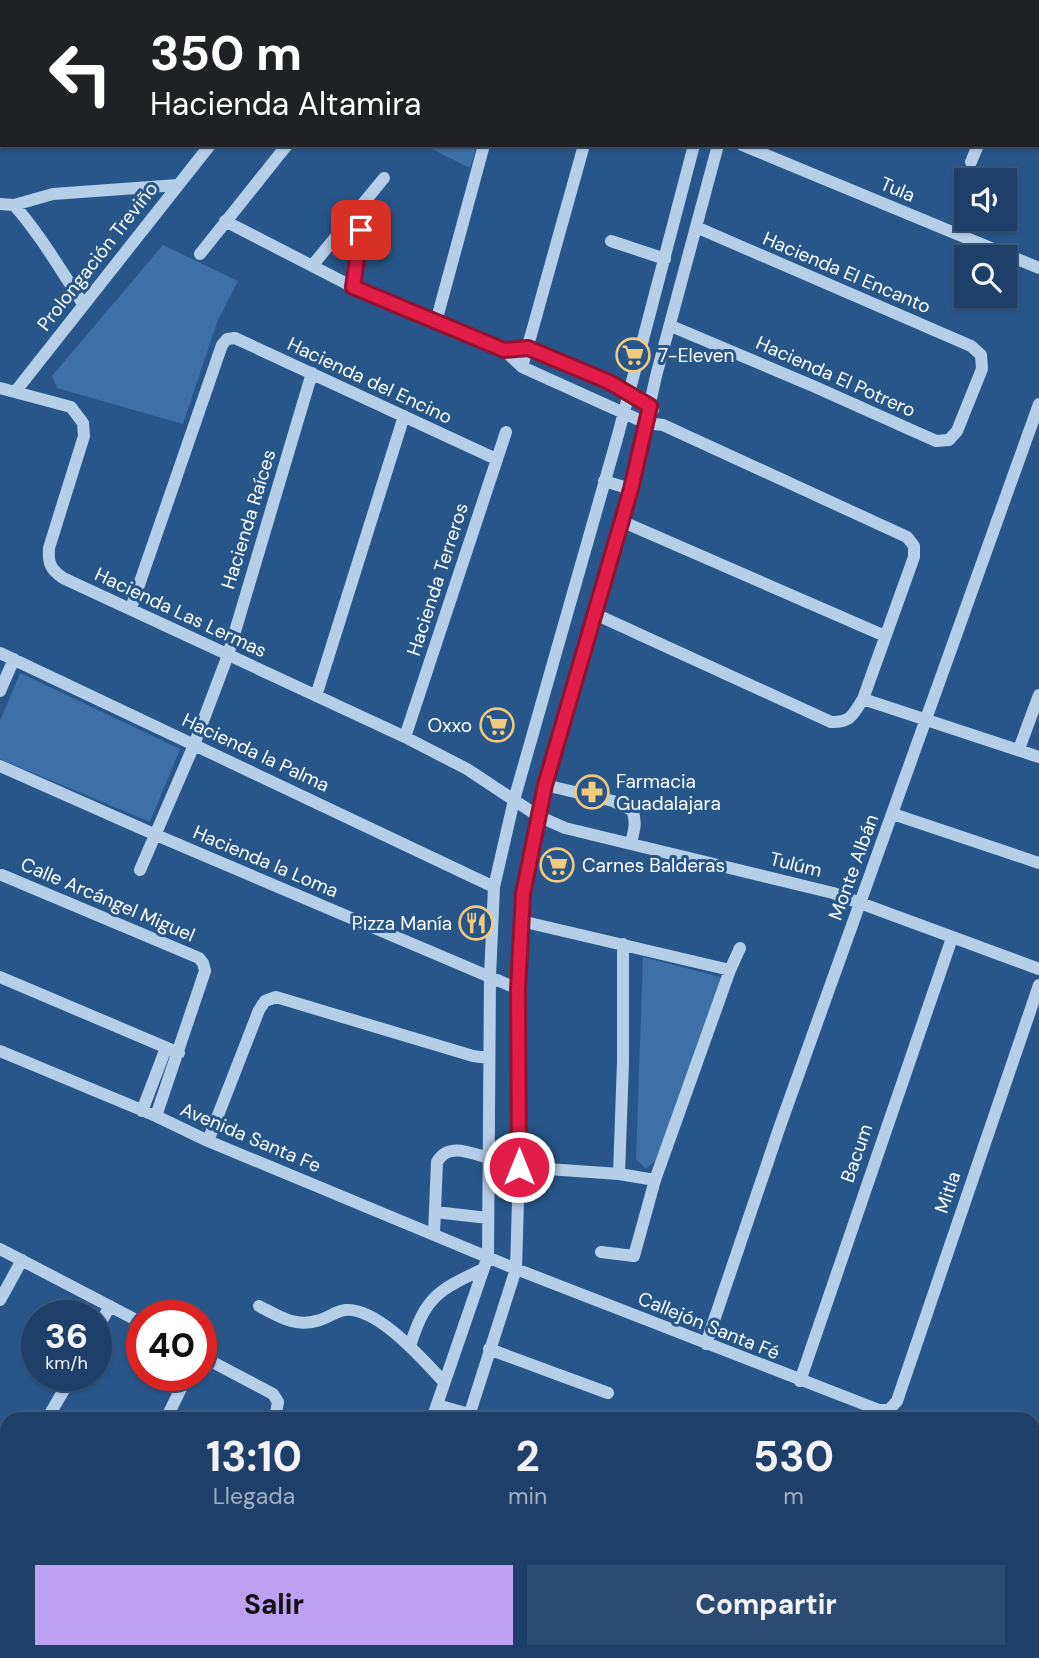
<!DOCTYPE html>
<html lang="es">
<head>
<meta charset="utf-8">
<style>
  body { margin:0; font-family:"DM Sans",sans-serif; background:#2b4b71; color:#f1f3f6; height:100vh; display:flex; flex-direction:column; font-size:26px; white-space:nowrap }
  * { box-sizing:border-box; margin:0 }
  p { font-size:23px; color:#a1afc0 }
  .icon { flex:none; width:38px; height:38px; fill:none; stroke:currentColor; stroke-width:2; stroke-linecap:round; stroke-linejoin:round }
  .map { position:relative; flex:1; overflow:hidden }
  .sheet { position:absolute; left:0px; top:1412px; width:1040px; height:247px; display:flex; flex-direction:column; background:#1e4068; border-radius:21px 21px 0 0; box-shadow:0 2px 5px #0004,0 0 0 2px #3c597c }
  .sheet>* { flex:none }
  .banner { position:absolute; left:0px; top:0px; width:1040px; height:147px; box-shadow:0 2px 5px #0004,0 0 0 2px #3c597c; background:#202124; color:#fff; overflow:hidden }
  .buttons { position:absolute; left:954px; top:168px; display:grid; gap:14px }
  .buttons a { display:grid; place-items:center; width:63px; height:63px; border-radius:0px; background:#1e4068; box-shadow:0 2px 5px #0004,0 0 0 2px #3c597c; font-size:35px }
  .speed { position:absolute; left:21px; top:1300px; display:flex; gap:14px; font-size:35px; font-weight:700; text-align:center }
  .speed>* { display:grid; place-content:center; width:91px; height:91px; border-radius:50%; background:#1e4068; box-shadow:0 2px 5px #0004,0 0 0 2px #3c597c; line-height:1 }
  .speed small { font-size:18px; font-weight:400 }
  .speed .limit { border:10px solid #d22; background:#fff; color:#111 }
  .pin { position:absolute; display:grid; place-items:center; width:60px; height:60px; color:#fff; margin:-30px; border-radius:14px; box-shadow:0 4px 10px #0006 }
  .me { position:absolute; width:77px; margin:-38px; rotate:0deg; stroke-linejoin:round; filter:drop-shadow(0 0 5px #0008) }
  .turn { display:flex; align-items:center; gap:24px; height:147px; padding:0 35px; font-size:32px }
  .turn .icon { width:91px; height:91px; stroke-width:2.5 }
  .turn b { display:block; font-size:49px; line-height:60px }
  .eta { display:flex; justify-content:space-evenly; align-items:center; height:119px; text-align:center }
  .eta b { font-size:42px; font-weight:700; line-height:49px }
  .action { display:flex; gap:14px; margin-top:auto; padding:14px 35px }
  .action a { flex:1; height:80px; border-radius:0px; background:#bca0f2; color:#111; font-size:28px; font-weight:700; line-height:80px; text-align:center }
  .action a+a { background:#2b4b71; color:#f1f3f6 }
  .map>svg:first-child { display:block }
  .green { fill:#3d70a6 }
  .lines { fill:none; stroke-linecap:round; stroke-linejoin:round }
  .minor { stroke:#b6cfe9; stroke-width:12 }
  .route-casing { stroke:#92132f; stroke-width:18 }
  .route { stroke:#e11d48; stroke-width:12 }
  .labels { text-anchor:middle; stroke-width:6; stroke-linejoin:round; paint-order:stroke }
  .street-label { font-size:19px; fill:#fff; stroke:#28568a }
  .poi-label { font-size:19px; fill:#fff; stroke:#28568a; text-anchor:start }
</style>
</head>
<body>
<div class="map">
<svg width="1039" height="1658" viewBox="0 0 1039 1658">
  <rect width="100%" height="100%" fill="#28568a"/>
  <path class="green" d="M 424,145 L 477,145 L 470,168 Z
    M 163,245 L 238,281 L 217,322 L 183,424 L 57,388 L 52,376 Z
    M 20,673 L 180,749 L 150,822 L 0,759 L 0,721 Z
    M 643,957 L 721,977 L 657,1159 L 646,1169 L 636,1159 Z
    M 1039,1559 L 1039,1658 L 990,1658 L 993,1652 L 1032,1652 L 1033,1570 Z"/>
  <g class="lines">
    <path class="minor" d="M 68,0 L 70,2
      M 320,2 L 322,0
      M 405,2 L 407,0
      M 524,2 L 524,0
      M 623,2 L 623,0
      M 732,2 L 733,0
      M 757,2 L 757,0
      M 1038,12 L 1039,9
      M 0,66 L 2,67
      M 0,138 L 2,136
      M 742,145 L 1039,268
      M 971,162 L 978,145
      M 0,204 L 14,205 L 53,194 L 178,185
      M 14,205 C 39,233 62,272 83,304
      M 225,221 L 353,287 L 504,350 L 522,367 L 646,423 L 663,425 L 907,537 L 914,546 L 914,557 L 863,699 C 853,714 851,723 831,722 L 595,614
      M 611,241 L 665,259
      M 200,254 L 287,145
      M 312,266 L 384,178
      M 353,287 L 366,204
      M 436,322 L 484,145
      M 671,326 L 813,386 L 936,441 L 949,440 L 957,431 L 982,369 L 981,355 L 971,346 L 696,227
      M 504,350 L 528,348 L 609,382 L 650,406 L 653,410
      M 522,367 L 584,145
      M 0,388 L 71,407 L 83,423 L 84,436 L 49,548 C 48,563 50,569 63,578 L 405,737 L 467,769 L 538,816 L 565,828 L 833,893 L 1039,969
      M 15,392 L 210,145
      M 604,481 L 631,489
      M 621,521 L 885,636
      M 131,608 L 222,345 L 227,339 L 235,338 L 496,459
      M 0,653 L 494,887
      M 0,691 L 14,659
      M 316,696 L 404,416
      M 863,699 L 1039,757
      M 405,737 L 506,432
      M 1019,749 L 1039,695
      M 0,766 L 156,835 L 518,989
      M 545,785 L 613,801 L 632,810 C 637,821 634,831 631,843
      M 893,814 L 1039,863
      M 140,870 L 194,745 L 228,655 L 312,373
      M 2,875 L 199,958 L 203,963 L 205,971 L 156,1116
      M 521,921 L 730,970
      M 0,977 L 179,1053
      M 0,1051 L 156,1116 L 208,1141 L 516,1269 L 879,1410 L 889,1410 L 897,1401 L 1039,985
      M 142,1111 L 166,1048
      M 208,1141 L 259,1010 L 265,1001 L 276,997 L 473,1056 L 489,1058
      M 519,1167 L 619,1174 L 655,1180
      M 619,1174 L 623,1062 L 623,944
      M 435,1212 L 488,1218
      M 434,1234 L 437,1162 C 448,1142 471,1153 488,1158
      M 0,1249 L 142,1323
      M 601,1252 L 634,1256 L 655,1180 L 730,970 L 740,948
      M 0,1300 L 22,1260
      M 259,1306 C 280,1317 296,1328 320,1320 C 329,1317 336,1311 345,1310 C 378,1307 423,1360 444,1382
      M 96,1331 L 110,1306
      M 706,1344 L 780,1126 L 1039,404
      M 410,1346 C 426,1296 437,1291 483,1269
      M 489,1349 L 608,1393
      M 201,1356 L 273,1394 L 278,1402 L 275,1419
      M 800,1381 L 952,938
      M 437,1405 L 469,1414
      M 47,1419 L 72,1376
      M 166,1419 L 187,1376
      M 432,1419 L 488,1256 L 490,976 L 494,887 L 514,800 L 618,435 L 694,145
      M 468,1419 L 516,1269 L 519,1167 L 518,989 L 523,894 L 545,785 L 631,489 L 656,376 L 718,145
      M 0,1504 L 7,1491
      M 0,1633 L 7,1638
      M 27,1652 L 35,1658
      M 538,1652 L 548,1658
      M 47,1658 L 50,1652
      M 162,1658 L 165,1652
      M 337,1658 L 339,1652
      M 370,1658 L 373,1652
      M 488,1658 L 490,1652
      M 585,1658 L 587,1652
      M 682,1658 L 684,1652
      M 782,1658 L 784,1652
      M 880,1658 L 882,1652"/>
  </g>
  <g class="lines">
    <defs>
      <path id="route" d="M 361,230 L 353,287 L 504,350 L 528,348 L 609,382 L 650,406 L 631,489 L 545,785 L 523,894 L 518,989 L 519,1167"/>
    </defs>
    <use href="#route" class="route-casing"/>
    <use href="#route" class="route"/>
  </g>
  <defs>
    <symbol id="supermarket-ring" viewBox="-11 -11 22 22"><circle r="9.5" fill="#28568a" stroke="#f1cb7c" stroke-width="1.5"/><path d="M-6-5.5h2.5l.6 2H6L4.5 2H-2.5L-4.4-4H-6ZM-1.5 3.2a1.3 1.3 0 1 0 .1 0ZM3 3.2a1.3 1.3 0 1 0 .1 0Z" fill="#f1cb7c"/></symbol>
    <symbol id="pharmacy-ring" viewBox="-11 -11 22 22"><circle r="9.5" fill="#28568a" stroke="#f1cb7c" stroke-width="1.5"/><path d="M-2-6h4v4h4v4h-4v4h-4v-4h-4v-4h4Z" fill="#f1cb7c"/></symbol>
    <symbol id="restaurant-ring" viewBox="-11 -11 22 22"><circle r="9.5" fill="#28568a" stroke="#f1cb7c" stroke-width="1.5"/><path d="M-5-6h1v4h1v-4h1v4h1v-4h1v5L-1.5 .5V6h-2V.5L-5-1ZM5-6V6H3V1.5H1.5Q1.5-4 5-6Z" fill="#f1cb7c"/></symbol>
  </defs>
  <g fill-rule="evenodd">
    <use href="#supermarket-ring" x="614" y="336" width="38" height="38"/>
    <use href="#supermarket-ring" x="478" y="706" width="38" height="38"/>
    <use href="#pharmacy-ring" x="573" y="773" width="38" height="38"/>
    <use href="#supermarket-ring" x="538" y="846" width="38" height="38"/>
    <use href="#restaurant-ring" x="457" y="904" width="38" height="38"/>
  </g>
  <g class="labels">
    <g class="street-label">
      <text transform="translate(898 189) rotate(23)" y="7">Tula</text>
      <text transform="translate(97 256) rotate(-52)" y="7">Prolongación Treviño</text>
      <text transform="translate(847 272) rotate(23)" y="7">Hacienda El Encanto</text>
      <text transform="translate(836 376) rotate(24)" y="7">Hacienda El Potrero</text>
      <text transform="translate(370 380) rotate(25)" y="7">Hacienda del Encino</text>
      <text transform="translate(248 519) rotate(-73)" y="7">Hacienda Raíces</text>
      <text transform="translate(437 579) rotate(-72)" y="7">Hacienda Terreros</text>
      <text transform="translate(181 612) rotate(25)" y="7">Hacienda Las Lermas</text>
      <text transform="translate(256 752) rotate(25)" y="7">Hacienda la Palma</text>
      <text transform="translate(266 861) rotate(23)" y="7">Hacienda la Loma</text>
      <text transform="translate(796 864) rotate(14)" y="7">Tulúm</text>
      <text transform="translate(853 867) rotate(-70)" y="7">Monte Albán</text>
      <text transform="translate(108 899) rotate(23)" y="7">Calle Arcángel Miguel</text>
      <text transform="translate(251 1137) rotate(23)" y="7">Avenida Santa Fe</text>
      <text transform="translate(856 1153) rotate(-71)" y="7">Bacum</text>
      <text transform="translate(947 1192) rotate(-71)" y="7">Mitla</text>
      <text transform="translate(709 1325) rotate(22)" y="7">Callejón Santa Fé</text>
    </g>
    <g class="poi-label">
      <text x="658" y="362">7-Eleven</text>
      <text x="472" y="732" text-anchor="end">Oxxo</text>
      <text x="616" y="788">Farmacia<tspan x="616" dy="22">Guadalajara</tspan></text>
      <text x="582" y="872">Carnes Balderas</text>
      <text x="452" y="930" text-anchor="end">Pizza Manía</text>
    </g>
  </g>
</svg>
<div class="buttons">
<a><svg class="icon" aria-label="sound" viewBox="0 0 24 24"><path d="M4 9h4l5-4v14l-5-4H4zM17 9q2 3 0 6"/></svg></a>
<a><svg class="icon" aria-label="search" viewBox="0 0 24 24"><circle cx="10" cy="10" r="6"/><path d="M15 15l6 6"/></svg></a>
</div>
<div class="speed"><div>36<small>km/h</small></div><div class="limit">40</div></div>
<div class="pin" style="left:361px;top:230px;background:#d93025"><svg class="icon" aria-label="arrive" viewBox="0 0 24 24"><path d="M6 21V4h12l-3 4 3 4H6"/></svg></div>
<svg class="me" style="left:519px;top:1167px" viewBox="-20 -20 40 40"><circle r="17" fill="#e11d48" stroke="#fff" stroke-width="3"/><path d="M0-11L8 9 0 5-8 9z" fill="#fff"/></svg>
<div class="banner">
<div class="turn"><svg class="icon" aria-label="left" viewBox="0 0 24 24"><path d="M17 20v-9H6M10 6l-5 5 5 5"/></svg><div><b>350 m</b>Hacienda Altamira</div></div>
</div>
<section class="sheet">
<div class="eta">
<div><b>13:10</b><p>Llegada</p></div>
<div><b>2</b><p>min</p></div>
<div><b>530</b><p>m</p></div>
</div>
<div class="action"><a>Salir</a><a>Compartir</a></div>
</section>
</div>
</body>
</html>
